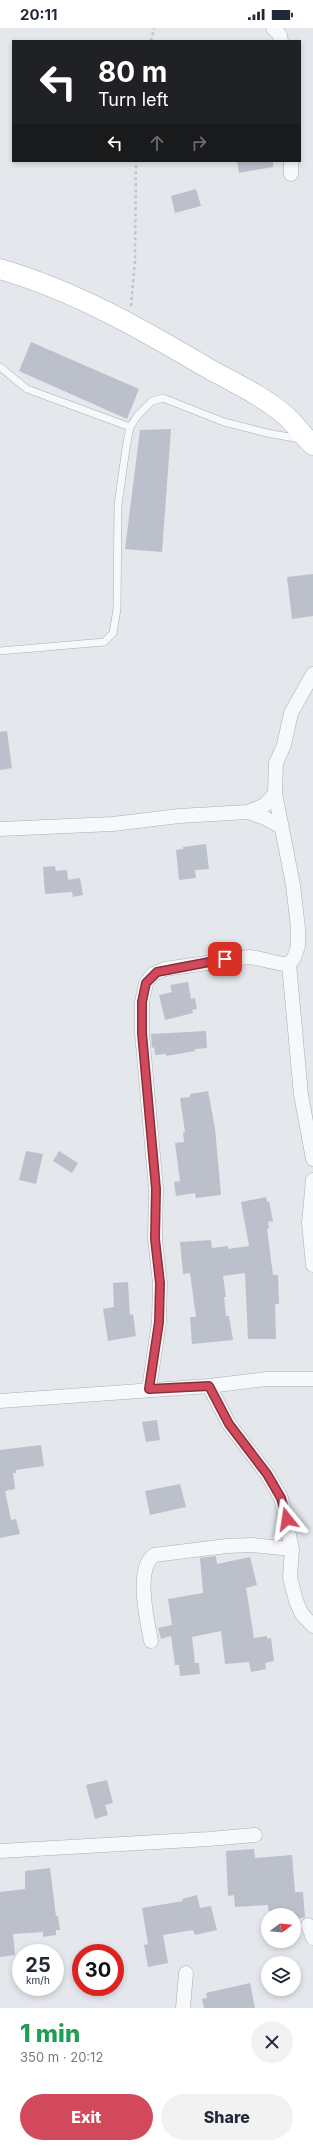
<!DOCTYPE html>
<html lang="en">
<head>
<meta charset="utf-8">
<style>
  body { margin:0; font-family:Inter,sans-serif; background:#f2f2f3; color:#1f2937; height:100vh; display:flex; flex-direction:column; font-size:15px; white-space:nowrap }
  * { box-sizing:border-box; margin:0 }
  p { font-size:13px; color:#747a83 }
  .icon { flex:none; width:22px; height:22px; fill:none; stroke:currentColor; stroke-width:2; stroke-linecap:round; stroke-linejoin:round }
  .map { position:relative; height:1980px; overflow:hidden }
  .side { display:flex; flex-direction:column; background:#fff; flex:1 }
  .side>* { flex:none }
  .banner { position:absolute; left:12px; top:12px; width:289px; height:122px; border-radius:0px; box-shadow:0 2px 6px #0003; background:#202124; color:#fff; overflow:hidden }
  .needle { width:26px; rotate:74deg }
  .buttons { position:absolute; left:261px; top:1880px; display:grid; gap:8px }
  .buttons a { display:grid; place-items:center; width:40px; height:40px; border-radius:50%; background:#fff; box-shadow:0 2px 6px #0003; font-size:20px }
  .speed { position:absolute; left:12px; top:1916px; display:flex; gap:8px; font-size:20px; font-weight:700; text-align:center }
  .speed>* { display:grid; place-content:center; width:52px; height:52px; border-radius:50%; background:#fff; box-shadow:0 2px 6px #0003; line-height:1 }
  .speed small { font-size:10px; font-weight:400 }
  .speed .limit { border:6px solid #d22; background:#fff; color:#111 }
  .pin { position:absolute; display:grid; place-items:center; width:34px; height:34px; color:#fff; margin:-17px; border-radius:8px; box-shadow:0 2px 6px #0006 }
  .me { position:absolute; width:44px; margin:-22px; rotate:345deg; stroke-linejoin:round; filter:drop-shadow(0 0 3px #0008) }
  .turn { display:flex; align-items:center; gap:14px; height:84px; padding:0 20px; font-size:18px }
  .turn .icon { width:52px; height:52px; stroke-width:2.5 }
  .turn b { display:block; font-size:28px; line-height:34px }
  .lanes { display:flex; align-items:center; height:38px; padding:0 20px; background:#0003; justify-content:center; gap:20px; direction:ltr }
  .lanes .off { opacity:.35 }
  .round { display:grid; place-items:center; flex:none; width:42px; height:42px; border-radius:21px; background:#f2f2f3 }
  .headline { display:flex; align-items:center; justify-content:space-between; height:68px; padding:0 20px }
  h1 { font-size:24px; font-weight:800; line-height:30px; color:#1e9e55 }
  .cta { display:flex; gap:8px; margin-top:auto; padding:8px 20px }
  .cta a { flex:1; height:46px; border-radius:24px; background:#d1495b; color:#fff; font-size:16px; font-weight:800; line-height:46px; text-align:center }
  .cta a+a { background:#f2f2f3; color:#1f2937 }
  .status { display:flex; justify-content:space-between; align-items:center; height:28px; padding:0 20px; background:#fff; direction:ltr }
  .status svg { height:11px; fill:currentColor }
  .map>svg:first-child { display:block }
  .building { fill:#bbc0ca }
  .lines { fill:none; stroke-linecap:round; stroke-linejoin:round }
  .lane-casing { stroke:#a9aeb7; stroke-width:8 }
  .street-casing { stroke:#a9aeb7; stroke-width:15 }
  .secondary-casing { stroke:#a9aeb7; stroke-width:21 }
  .path { stroke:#c2c5cb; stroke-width:2.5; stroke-dasharray:3 3; stroke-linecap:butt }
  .lane { stroke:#f7f8fa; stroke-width:7 }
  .street { stroke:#f7f8fa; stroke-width:14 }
  .secondary { stroke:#fff; stroke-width:20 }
  .route-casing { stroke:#882f3b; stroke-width:10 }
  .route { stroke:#d1495b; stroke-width:7 }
</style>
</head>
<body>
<div class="status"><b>20:11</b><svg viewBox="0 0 49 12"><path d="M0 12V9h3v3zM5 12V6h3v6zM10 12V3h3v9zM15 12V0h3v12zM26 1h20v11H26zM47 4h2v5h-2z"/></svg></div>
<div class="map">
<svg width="313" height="1980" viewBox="0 0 313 1980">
  <rect width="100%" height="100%" fill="#e4e7ec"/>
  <path class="building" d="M 237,133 L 273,133 L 273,139 L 239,145 Z
    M 196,161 L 201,178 L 175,185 L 171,168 Z
    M 31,314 L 139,361 L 127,391 L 19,343 Z
    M 171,401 L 162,524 L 125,521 L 140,402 Z
    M 313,546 L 313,588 L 292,591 L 287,549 Z
    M 7,703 L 12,740 L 0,742 L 0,704 Z
    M 206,816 L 209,841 L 195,842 L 196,850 L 179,852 L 176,822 L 183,821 L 183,819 Z
    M 55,838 L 56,843 L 67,842 L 68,852 L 80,850 L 83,867 L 73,869 L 72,864 L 45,866 L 43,839 Z
    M 188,954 L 191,971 L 195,970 L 197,981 L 192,982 L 193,985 L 165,992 L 159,967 L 172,964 L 170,957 Z
    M 206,1003 L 207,1020 L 195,1021 L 195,1023 L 166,1028 L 166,1026 L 155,1027 L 154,1019 L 152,1020 L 151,1006 Z
    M 208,1063 L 215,1100 L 221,1167 L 196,1170 L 195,1165 L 176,1168 L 174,1154 L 180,1153 L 175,1115 L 184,1114 L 183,1105 L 185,1104 L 180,1070 L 190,1069 L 190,1066 Z
    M 26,1123 L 43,1126 L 36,1156 L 19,1152 Z
    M 59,1123 L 78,1135 L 72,1145 L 53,1133 Z
    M 266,1169 L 267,1174 L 269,1173 L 273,1193 L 268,1194 L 269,1200 L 267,1201 L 273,1247 L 278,1247 L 279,1276 L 275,1276 L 276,1311 L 248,1311 L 245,1245 L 223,1248 L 226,1269 L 224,1269 L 226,1288 L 229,1288 L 233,1312 L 192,1316 L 190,1289 L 196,1289 L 190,1245 L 183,1246 L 180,1214 L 211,1212 L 212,1220 L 228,1218 L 228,1221 L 249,1218 L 241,1174 Z
    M 128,1254 L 130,1287 L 133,1286 L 136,1308 L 108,1313 L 103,1281 L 114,1279 L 113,1255 Z
    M 157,1392 L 160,1412 L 146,1414 L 142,1394 Z
    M 41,1417 L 44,1438 L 16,1442 L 16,1445 L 13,1445 L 15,1461 L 5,1463 L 11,1492 L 16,1491 L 20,1506 L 0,1510 L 0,1422 Z
    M 180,1456 L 186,1479 L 150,1487 L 145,1463 Z
    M 216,1528 L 217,1536 L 250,1529 L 257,1557 L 246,1560 L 254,1610 L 267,1608 L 267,1611 L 271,1610 L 274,1633 L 265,1635 L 266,1641 L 251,1644 L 249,1634 L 225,1636 L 221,1603 L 192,1609 L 195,1635 L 199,1635 L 200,1646 L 180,1648 L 179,1637 L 175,1637 L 171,1608 L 161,1611 L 158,1600 L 172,1597 L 168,1571 L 203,1565 L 200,1530 Z
    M 107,1752 L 113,1775 L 105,1777 L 108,1787 L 95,1791 L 86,1757 Z
    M 254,1821 L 255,1830 L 292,1827 L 295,1864 L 303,1864 L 305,1889 L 294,1892 L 294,1887 L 269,1887 L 268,1877 L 235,1879 L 234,1867 L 228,1868 L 226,1823 Z
    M 50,1840 L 56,1888 L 58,1888 L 60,1902 L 56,1902 L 56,1907 L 43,1909 L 43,1904 L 13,1906 L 15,1927 L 0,1929 L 0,1864 L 25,1861 L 25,1843 Z
    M 197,1867 L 200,1880 L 211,1878 L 217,1902 L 195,1907 L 193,1902 L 163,1907 L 168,1935 L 148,1939 L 144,1917 L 148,1916 L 142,1880 L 183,1873 L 182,1871 Z
    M 250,1955 L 255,1980 L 204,1980 L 202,1971 L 207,1970 L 206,1965 Z"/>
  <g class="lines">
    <defs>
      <path id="lane" d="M 0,339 L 27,361 L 130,399
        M 0,623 L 104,614 L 113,605 L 117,581 L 118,477 L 126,420 L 130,399 L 138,387 L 152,373 L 163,370 L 224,394 L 267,405 L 300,411"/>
      <path id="street" d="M 273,0 L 280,7 L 281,13
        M 291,146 L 291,133
        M 248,784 L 265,790 L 281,799
        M 0,801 L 113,796 L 179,788 L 248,784 L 265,777 L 275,765 L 276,735 L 284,717 L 291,685 L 313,646
        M 289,936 L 301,1067 L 313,1131
        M 313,1152 L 309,1195 L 313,1237
        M 209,1358 L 229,1396 L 267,1446 L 281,1470 L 292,1521 L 290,1549 L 296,1573 L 302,1586 L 313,1598
        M 149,1361 L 159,1294 L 160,1255 L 155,1211 L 156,1161 L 142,1005 L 142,974 L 146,955 L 153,946 L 165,941 L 249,929 C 263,930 276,937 289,936 L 294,930 L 298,918 L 298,900 L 293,857 L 275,765
        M 0,1373 L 209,1358 L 266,1351 L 313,1351
        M 151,1613 C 147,1592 135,1541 154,1527 L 227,1518 L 252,1517 L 292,1521
        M 0,1823 L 209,1811 L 255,1807
        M 308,1897 L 313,1910
        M 183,1980 L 186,1945"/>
      <path id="secondary" d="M 0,241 C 76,263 143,302 211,342 C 235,355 266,370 286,388 C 296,397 303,408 313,417"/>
    </defs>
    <use href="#lane" class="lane-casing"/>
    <use href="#street" class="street-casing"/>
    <use href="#secondary" class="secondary-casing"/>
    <path class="path" d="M 151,13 L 154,0
      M 131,278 L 135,233 L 136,133"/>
    <use href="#lane" class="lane"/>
    <use href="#street" class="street"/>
    <use href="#secondary" class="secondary"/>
  </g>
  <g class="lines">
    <defs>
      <path id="route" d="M 225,931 L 157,944 L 146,955 L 142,974 L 142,1005 L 156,1161 L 155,1211 L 160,1255 L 159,1294 L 149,1361 L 209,1358 L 229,1396 L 267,1446 L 281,1470 L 287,1491"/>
    </defs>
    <use href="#route" class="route-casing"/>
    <use href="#route" class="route"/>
  </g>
</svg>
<div class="buttons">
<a><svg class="needle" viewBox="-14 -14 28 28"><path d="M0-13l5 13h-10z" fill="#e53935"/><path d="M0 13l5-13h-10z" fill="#747a83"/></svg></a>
<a><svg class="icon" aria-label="layers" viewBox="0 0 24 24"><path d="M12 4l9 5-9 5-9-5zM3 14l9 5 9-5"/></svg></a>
</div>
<div class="speed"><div>25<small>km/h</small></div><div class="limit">30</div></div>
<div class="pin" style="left:225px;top:931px;background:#d93025"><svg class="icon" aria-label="arrive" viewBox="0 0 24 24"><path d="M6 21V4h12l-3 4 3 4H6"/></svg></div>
<svg class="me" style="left:287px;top:1491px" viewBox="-20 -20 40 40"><path d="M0-17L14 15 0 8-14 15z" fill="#d1495b" stroke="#fff" stroke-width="4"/></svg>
<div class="banner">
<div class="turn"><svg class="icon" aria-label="left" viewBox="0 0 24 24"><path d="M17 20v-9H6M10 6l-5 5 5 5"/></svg><div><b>80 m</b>Turn left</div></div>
<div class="lanes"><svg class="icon" aria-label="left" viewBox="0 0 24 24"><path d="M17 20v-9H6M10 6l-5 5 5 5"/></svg><svg class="icon off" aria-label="ahead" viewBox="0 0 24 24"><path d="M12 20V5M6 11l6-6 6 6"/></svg><svg class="icon off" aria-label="right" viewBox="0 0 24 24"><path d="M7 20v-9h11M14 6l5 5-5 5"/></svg></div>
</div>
</div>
<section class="side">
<div class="headline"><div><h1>1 min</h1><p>350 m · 20:12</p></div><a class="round"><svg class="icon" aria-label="close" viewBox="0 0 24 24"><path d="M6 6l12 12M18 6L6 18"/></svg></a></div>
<div class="cta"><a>Exit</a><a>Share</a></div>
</section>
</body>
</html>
